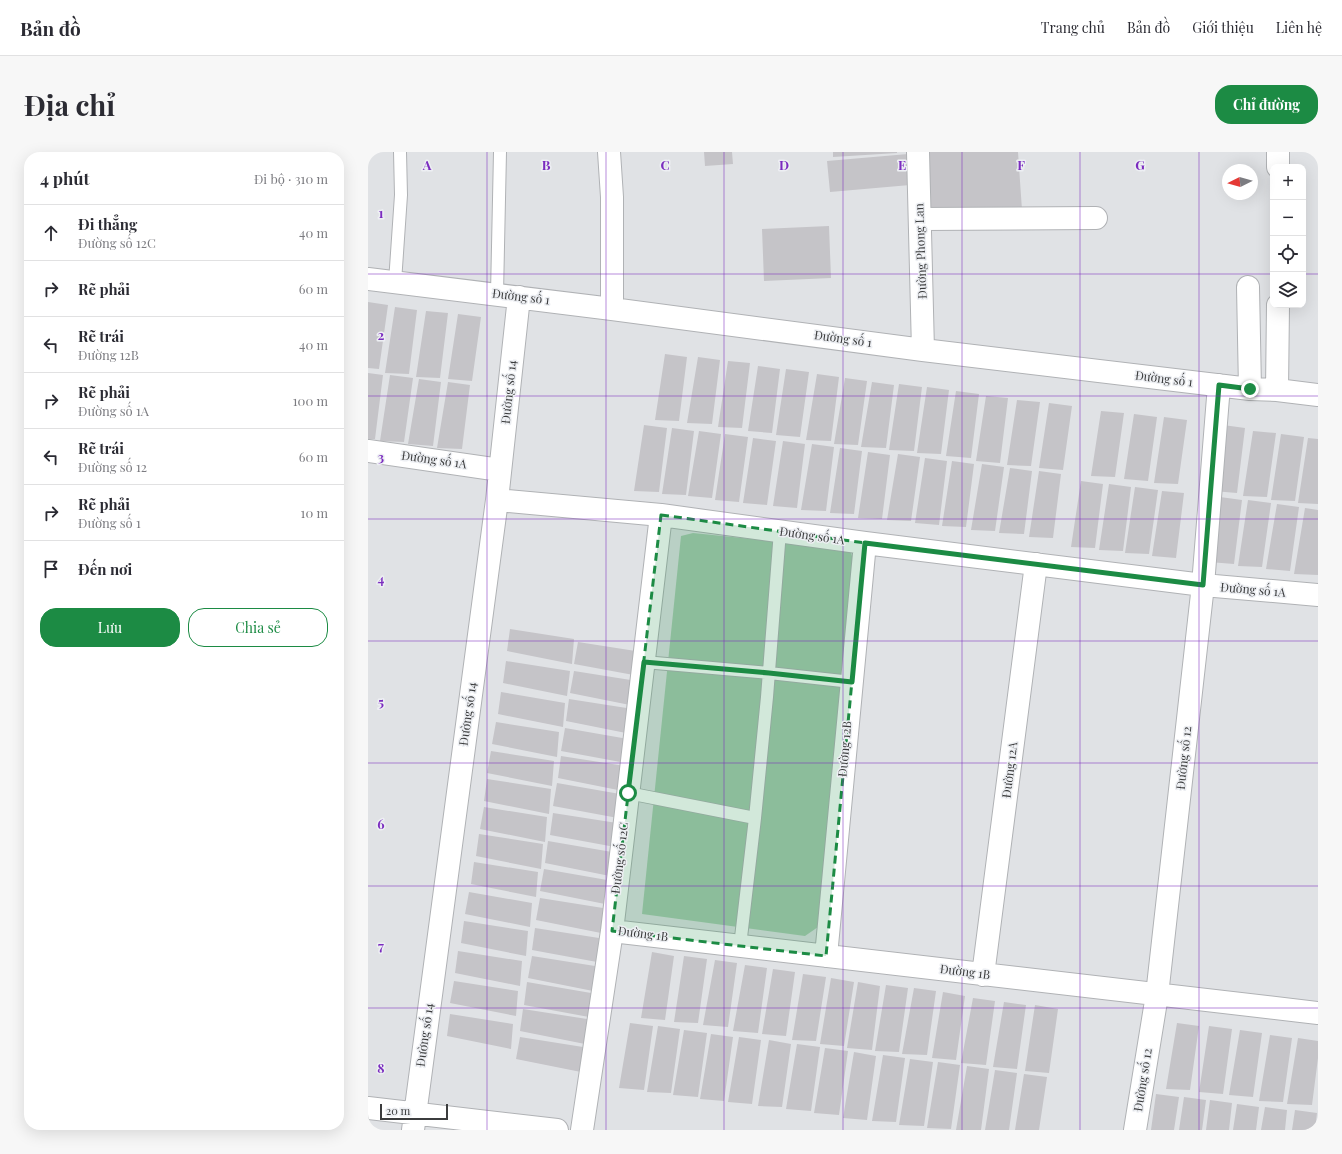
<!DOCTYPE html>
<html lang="vi">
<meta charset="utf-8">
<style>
body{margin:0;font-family:"Playfair Display",serif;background:#f7f7f7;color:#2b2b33}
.controls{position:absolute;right:12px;top:12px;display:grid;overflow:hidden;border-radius:8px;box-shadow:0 4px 16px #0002}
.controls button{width:36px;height:36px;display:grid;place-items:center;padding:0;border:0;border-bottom:1px solid #e1e1e2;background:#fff;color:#2b2b33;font:20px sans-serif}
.compass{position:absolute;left:854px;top:12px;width:36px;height:36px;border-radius:50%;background:#fff;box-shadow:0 4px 16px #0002;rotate:265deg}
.scale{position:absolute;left:12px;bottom:10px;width:68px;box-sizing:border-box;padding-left:4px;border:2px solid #3b3c3d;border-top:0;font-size:11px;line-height:14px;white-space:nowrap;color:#3b3c3d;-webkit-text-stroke:3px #edeff3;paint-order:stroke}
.stop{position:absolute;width:12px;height:12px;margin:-9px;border:3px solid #1c8b44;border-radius:50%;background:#fff}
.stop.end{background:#1c8b44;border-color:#fff;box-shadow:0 1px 4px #0008}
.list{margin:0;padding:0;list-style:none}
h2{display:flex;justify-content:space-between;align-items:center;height:52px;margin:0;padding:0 16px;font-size:17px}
h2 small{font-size:13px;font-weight:400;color:#7c7c81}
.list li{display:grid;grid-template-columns:26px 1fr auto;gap:12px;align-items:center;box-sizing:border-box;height:56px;padding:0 16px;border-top:1px solid #e1e1e2}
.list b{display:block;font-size:15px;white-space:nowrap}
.list p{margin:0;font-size:13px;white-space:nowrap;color:#7c7c81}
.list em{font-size:13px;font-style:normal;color:#7c7c81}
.actions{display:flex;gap:8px;padding:12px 16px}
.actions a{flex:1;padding:9px 0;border:1px solid #1c8b44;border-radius:16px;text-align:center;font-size:14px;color:#1c8b44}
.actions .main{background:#1c8b44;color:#fff}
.icon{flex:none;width:22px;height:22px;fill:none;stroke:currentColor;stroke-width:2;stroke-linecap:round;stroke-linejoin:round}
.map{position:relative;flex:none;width:950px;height:978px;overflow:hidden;border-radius:16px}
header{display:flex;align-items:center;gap:24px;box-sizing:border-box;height:56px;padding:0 20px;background:#fff;border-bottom:1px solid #e1e1e2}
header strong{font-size:19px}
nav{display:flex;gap:22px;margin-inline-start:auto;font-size:14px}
.intro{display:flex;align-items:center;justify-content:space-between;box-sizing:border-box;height:96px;padding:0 24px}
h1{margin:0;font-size:28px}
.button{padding:10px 18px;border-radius:16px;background:#1c8b44;color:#fff;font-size:14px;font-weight:700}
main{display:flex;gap:24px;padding:0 24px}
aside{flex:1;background:#fff;border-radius:16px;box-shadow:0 4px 16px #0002}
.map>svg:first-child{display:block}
.green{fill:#a8cab1}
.building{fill:#c5c4c8}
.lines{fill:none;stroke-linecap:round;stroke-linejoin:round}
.lane-casing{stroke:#b0b2b5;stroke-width:14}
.street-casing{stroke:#b0b2b5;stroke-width:24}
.lane{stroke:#fff;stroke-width:12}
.street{stroke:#fff;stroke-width:22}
.route{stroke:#1c8b44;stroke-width:5}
.marked{fill:#1c8b44;fill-opacity:0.2;stroke:#1c8b44;stroke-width:3;stroke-dasharray:8 5;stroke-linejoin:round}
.grid{fill:none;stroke:#7b2cbf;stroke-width:1;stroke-opacity:0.55}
.labels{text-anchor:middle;stroke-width:3;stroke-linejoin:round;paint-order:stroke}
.street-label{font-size:12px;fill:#3b3c3d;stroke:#edeff3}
.grid-label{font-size:13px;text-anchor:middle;font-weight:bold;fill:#7b2cbf;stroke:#edeff3;stroke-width:3;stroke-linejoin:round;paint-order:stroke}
</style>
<header>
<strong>Bản đồ</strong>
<nav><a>Trang chủ</a><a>Bản đồ</a><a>Giới thiệu</a><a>Liên hệ</a></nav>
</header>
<div class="intro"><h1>Địa chỉ</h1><a class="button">Chỉ đường</a></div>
<main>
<aside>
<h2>4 phút<small>Đi bộ · 310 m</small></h2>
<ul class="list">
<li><svg class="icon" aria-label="ahead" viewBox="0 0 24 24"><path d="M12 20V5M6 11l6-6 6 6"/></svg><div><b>Đi thẳng</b><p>Đường số 12C</p></div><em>40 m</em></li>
<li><svg class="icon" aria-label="right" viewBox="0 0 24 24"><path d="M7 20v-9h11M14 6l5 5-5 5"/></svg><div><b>Rẽ phải</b></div><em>60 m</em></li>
<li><svg class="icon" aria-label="left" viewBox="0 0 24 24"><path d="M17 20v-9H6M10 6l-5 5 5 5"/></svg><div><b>Rẽ trái</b><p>Đường 12B</p></div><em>40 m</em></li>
<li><svg class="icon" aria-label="right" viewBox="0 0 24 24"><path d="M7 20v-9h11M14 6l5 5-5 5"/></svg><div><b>Rẽ phải</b><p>Đường số 1A</p></div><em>100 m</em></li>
<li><svg class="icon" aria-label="left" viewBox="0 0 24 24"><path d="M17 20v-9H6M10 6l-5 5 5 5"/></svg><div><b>Rẽ trái</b><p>Đường số 12</p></div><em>60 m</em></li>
<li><svg class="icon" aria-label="right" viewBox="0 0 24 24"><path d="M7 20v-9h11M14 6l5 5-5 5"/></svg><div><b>Rẽ phải</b><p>Đường số 1</p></div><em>10 m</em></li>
<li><svg class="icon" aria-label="arrive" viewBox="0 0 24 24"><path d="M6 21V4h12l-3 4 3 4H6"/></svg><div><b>Đến nơi</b></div></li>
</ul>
<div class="actions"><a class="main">Lưu</a><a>Chia sẻ</a></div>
</aside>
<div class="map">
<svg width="950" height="978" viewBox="0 0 950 978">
<rect width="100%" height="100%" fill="#e0e2e5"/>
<path class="green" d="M325 381 482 397 487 415 450 775 437 784 274 762 313 384Z"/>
<path class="building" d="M336 0H364L365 12 337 14Z
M465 0H529V1L465 5Z
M559 0H650L654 58 563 61Z
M540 2 542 33 462 40 459 9Z
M461 74 463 126 396 129 394 77Z
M0 150 20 153 11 217 0 216Z
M27 155 49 158 41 222 17 221Z
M58 159 80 161 72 226 48 225Z
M90 162 113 165 104 229 80 227Z
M297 202 319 205 311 269 287 268Z
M330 205 352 208 344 272 319 271Z
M360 209 382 211 374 276 350 275Z
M390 214 412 217 404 281 380 279Z
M418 217 441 220 432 285 408 283Z
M0 221 15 223 7 287H0Z
M449 222 471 225 463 289 438 288Z
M22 223 45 226 36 290 12 289Z
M477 226 499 229 490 293 466 292Z
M51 227 73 230 65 294 40 292Z
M80 230 102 233 94 297 69 296Z
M504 230 526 233 518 296 493 295Z
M531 232 554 235 546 299 521 298Z
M559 235 581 238 573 302 549 301Z
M588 239 611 242 603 306 578 304Z
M618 244 640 246 632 311 608 309Z
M649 248 672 250 663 314 639 313Z
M681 251 704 254 695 318 671 316Z
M733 259 756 261 747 325 723 324Z
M766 262 789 265 780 329 756 327Z
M796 265 819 268 810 332 786 331Z
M276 273 299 276 291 340 266 339Z
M855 273 877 276 869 341 845 339Z
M304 276 326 279 318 343 294 342Z
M331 279 353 282 344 346 320 344Z
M885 279 908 281 899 345 875 344Z
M357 282 380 285 371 350 347 348Z
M913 282 936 285 927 349 903 348Z
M385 286 408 289 399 353 375 351Z
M940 286 950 287V352L930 351Z
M415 289 437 292 429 356 405 354Z
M444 292 466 295 458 359 433 358Z
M472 296 494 299 486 362 462 361Z
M500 300 522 303 514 367 490 366Z
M530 302 552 305 543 369 519 368Z
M557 306 579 309 571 373 547 371Z
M584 309 606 312 598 375 574 374Z
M614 312 636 315 627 379 603 378Z
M642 316 664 319 656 382 631 381Z
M671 319 693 322 685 386 661 385Z
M713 329 735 332 727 396 703 395Z
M741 332 763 335 755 399 731 398Z
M767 335 790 338 781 402 757 401Z
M794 339 816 341 808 406 784 404Z
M852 345 874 348 866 412 841 410Z
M880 348 903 351 894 415 870 414Z
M909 352 931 355 922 419 898 417Z
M937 356 950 358V423L926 422Z
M142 477 206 487 204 512 139 499Z
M210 490 274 500 271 524 206 512Z
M138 509 202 519 199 544 135 531Z
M206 519 269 529 267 554 202 541Z
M133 540 197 551 195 575 130 562Z
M201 547 265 557 263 582 198 569Z
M128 570 191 580 189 605 124 592Z
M197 576 260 587 258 611 193 599Z
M123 599 186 609 184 634 119 621Z
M193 604 257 614 255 639 190 626Z
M119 627 183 637 181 662 116 649Z
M189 631 252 642 250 666 185 654Z
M116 655 179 665 177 690 112 677Z
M185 661 249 671 247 695 182 683Z
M111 682 175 692 173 717 108 704Z
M180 689 244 700 242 724 177 711Z
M106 710 170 720 168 745 103 732Z
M176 717 239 728 237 752 172 739Z
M101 740 164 751 162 775 97 762Z
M172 746 235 756 233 781 168 768Z
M96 769 160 779 158 804 93 791Z
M167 776 231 786 229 810 164 798Z
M90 799 154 809 152 834 87 821Z
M284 800 306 804 297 868 273 866Z
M164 804 227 814 225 839 160 826Z
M316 804 339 807 330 871 306 870Z
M347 808 369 811 360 875 335 873Z
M377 813 399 816 390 881 365 879Z
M405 817 427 820 418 884 394 882Z
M435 822 458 825 448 889 424 888Z
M463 826 486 830 476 894 452 892Z
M86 829 150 839 148 864 82 851Z
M159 830 223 841 221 865 156 853Z
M490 830 512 834 504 898 479 896Z
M518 833 540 836 531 900 507 899Z
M546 836 568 839 559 903 534 902Z
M575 840 597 844 588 908 564 906Z
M605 846 627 849 618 913 593 911Z
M636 850 658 853 649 917 625 915Z
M667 853 690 857 681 921 657 919Z
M155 857 219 867 217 892 152 879Z
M82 862 145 872 143 897 79 884Z
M262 871 285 874 276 938 251 936Z
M809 871 831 874 822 938 798 937Z
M290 874 312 877 303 941 279 940Z
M841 874 864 877 855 942 831 940Z
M316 878 339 881 330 945 305 943Z
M872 878 894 881 885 945 861 943Z
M343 882 365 885 356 949 332 947Z
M902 883 924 886 915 950 891 949Z
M152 885 215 895 213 920 148 907Z
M371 885 393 888 384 952 360 950Z
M930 886 950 889V906L944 953 919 952Z
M401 888 423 892 414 955 390 954Z
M429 892 452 895 443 959 418 957Z
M457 896 480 899 471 963 446 961Z
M486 900 508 904 499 968 475 966Z
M515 903 537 906 528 970 504 969Z
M542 907 565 910 556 974 531 973Z
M570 910 592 913 583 977 559 976Z
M599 914 621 917 613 978H588Z
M627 918 649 921 641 978H617Z
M656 922 679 925 671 978H647Z
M788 942 811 945 806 978H783Z
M816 945 838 948 834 978H811Z
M842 948 864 951 861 978H838Z
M869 952 891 955 888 978H865Z
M897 955 919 958 917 978H893Z
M927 958 949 961 947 978H924Z"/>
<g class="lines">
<g class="lane-casing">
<path id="lane" d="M27 130 33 43 32 0
M129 142 132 0
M276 510 401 521 484 530
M260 641 387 666
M372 794 387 666 399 545 412 379"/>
</g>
<g class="street-casing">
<path id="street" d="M241 0 244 45V157
M550 0 555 198
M910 0V15
M552 67 728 66
M0 127 244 157 555 198 882 237 909 238 950 243
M880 135 882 237
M909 238 910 153
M0 299 132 318
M129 348 293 363 497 391 835 433 950 443
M244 779 950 861
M458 804 497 391
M615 823 668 412
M0 956 189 978
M45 978 129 348 151 145
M214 978 244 779 293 363
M767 978 789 843 835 433 851 233"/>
</g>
<use href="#lane" class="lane"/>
<use href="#street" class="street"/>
</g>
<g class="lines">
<path class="route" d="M260 641 276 510 401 521 484 530 497 391 835 433 851 233 882 237"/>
</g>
<path class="marked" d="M293 363 497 391 458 804 244 779Z"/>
<path class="grid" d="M119 0V978M238 0V978M356 0V978M475 0V978M594 0V978M712 0V978M831 0V978M0 122H905M935 122H950M0 244H950M0 367H950M0 489H950M0 611H950M0 734H950M0 856H950"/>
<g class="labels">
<g class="street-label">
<text transform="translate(553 99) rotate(-92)" y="4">Đường Phong Lan</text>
<text transform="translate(153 145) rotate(7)" y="4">Đường số 1</text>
<text transform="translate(475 187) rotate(8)" y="4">Đường số 1</text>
<text transform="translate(796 227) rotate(7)" y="4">Đường số 1</text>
<text transform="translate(141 240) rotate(-84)" y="4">Đường số 14</text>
<text transform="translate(66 308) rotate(8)" y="4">Đường số 1A</text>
<text transform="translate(444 384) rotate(8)" y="4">Đường số 1A</text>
<text transform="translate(885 438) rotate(5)" y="4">Đường số 1A</text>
<text transform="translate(100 562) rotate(-82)" y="4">Đường số 14</text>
<text transform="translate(477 597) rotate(-85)" y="4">Đường 12B</text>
<text transform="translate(816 606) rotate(-84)" y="4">Đường số 12</text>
<text transform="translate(642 618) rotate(-83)" y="4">Đường 12A</text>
<text transform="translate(252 706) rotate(-83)" y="4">Đường số 12C</text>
<text transform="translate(275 782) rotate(7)" y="4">Đường 1B</text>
<text transform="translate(597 820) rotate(7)" y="4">Đường 1B</text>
<text transform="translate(57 883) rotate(-82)" y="4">Đường số 14</text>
<text transform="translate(775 928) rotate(-81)" y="4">Đường số 12</text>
</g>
</g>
<g class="grid-label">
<text x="59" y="18">A</text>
<text x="178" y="18">B</text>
<text x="297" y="18">C</text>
<text x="416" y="18">D</text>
<text x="534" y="18">E</text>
<text x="653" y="18">F</text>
<text x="772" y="18">G</text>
<text x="13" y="66">1</text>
<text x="13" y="188">2</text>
<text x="13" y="310">3</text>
<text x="13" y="432">4</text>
<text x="13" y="555">5</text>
<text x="13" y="677">6</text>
<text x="13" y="799">7</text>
<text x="13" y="921">8</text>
</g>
</svg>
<div class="controls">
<button>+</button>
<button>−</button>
<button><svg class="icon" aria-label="locate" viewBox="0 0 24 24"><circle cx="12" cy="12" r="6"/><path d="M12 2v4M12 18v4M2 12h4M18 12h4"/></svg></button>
<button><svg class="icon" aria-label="layers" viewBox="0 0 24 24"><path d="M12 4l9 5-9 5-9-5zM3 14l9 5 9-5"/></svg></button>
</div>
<svg class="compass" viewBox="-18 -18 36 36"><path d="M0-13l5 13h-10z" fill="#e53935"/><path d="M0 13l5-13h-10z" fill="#7c7c81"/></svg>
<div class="scale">20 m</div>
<div class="stop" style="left:260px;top:641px"></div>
<div class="stop end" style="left:882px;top:237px"></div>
</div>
</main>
